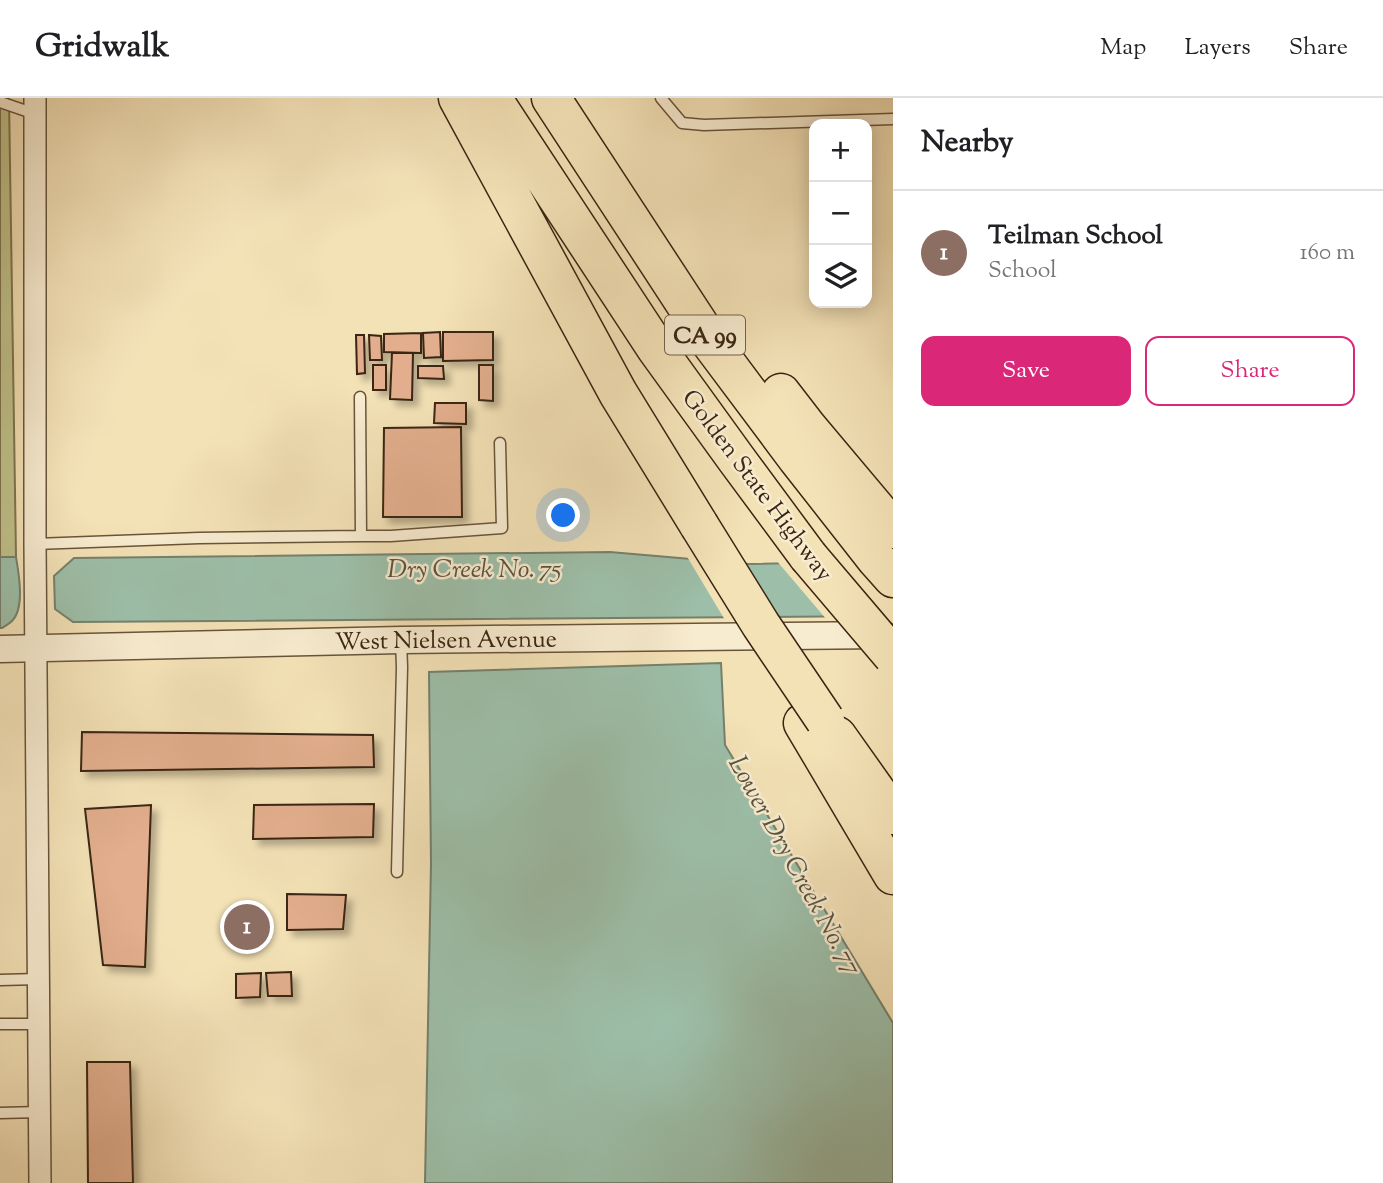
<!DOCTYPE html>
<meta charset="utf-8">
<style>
body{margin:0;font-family:"Sorts Mill Goudy",serif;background:#f6f6f6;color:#202124}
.controls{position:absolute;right:21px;top:21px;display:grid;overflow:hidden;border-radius:14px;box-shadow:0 4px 18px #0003}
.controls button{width:63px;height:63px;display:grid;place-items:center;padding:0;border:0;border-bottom:2px solid #e0e0e0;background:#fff;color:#202124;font:35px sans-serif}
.you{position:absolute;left:564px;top:418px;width:24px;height:24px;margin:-18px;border:5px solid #fff;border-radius:50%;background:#1a73e8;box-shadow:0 0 0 10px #1a73e833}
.badge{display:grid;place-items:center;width:46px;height:46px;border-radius:50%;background:#db2777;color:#fff;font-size:23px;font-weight:700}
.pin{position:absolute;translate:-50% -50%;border:4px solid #fff;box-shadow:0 2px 7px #0006}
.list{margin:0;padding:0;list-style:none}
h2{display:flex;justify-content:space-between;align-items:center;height:91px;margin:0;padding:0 28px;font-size:30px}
h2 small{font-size:23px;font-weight:400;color:#757577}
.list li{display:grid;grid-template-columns:46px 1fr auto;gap:21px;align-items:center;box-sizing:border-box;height:126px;padding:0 28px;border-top:2px solid #e0e0e0}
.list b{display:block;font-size:26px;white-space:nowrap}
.list p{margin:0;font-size:23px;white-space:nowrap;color:#757577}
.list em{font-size:23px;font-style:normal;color:#757577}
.actions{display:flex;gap:14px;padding:21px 28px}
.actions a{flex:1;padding:16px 0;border:2px solid #db2777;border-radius:14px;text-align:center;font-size:24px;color:#db2777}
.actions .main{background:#db2777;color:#fff}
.icon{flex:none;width:38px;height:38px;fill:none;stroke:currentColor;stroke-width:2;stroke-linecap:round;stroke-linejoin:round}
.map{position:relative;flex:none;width:893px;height:1085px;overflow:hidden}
header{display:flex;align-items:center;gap:42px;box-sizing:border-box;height:98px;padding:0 35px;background:#fff;border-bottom:2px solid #e0e0e0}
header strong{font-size:33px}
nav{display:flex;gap:38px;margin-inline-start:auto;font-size:24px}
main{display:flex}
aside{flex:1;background:#fff}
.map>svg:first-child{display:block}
.green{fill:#c0c28b;stroke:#7d744e;stroke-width:2}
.water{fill:#9dbfa9;stroke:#75816d;stroke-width:2}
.pier{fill:#f4e2b7}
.building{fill:#e2ae8d;stroke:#3a2512;stroke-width:2;filter:url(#shadow)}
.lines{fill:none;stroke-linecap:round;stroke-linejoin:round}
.service-casing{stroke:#68543b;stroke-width:13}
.minor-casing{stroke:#68543b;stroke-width:24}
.tertiary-casing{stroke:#68543b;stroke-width:29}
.motorway-casing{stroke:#3a2512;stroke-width:41}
.service{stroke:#f8ecd0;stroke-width:10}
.minor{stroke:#f8ecd0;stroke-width:21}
.tertiary{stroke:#f8ecd0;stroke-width:26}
.motorway{stroke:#f4e2b7;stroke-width:38}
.motorway-bridge-casing{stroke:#3a2512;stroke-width:41;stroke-linecap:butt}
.motorway-bridge{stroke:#f4e2b7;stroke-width:38}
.labels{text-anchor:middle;stroke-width:5;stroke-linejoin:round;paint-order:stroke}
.shield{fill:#f8ecd0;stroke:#73614b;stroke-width:2}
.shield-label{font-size:23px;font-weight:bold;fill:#3a2512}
.street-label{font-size:24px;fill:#3a2512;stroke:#f8ecd0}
.water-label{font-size:26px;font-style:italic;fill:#58533f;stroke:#f8ecd0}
</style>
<header>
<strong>Gridwalk</strong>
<nav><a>Map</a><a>Layers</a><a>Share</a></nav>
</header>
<main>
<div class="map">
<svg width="893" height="1085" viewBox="0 0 893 1085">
<defs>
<filter id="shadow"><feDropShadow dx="6" dy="6" stdDeviation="3.5" flood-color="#0004"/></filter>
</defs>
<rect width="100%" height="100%" fill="#f4e2b7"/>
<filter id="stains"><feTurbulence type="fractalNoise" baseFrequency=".00286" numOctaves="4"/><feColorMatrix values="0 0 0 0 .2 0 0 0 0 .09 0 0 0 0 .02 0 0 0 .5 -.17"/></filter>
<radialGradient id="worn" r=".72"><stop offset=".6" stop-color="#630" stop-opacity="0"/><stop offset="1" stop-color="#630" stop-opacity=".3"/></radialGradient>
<path class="green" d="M0 0H9L16 459H0Z"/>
<path class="water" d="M610 454 749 466 893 463V518L73 524 55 511 54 478 74 460Z
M0 459H16C19 477 25 510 12 523 9 526 5 528 2 530H0Z
M721 565 725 647 893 925V1085H425L431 765 429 574Z"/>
<path class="pier" d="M686 457 738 461 780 522H725Z
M893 459V521L827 522 776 462Z"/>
<path class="building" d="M440 234 441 259 424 260 423 235Z
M443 234H493V262L443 263Z
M421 235V255L384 254V236Z
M356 237H364L365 275 357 276Z
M369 237 381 238 382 262H370Z
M392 255H413L412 302 390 301Z
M373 267H386V292H373Z
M479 267H493V303L479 302Z
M418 268H443L444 281 418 280Z
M435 305H466V326L434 325Z
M461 329 462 419H383L384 330Z
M82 634 373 637 374 669 81 673Z
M374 706 373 739 253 741 254 707Z
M151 707 145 869 103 867 85 711Z
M287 796 346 797 343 831 287 832Z
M291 874 292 898H268L266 875Z
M261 875 260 899 236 900V876Z
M87 964H130L133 1085H88Z"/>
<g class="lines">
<g class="service-casing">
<path id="service" d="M661 0 682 25 704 27 893 21
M0 4 35 16
M361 438H391L502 430 500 345
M35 446 199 440 361 438 360 299
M397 774 402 569 401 542
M0 882 39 881
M0 926H39
M0 1015 40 1014"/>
</g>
<g class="minor-casing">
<path id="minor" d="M35 0V446L40 1085"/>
</g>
<g class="tertiary-casing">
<g id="tertiary">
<path id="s1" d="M0 551 401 542 884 537"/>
</g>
</g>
<g class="motorway-casing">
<path id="motorway" d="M458 0 618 295 699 427
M492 0 656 250 737 362 808 458
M551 0 711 245 797 360 877 462 893 480
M781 295 808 330 893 431
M803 625 893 777
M837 638 893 717"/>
</g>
<use href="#service" class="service"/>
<use href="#minor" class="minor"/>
<use href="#tertiary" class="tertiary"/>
<use href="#motorway" class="motorway"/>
<g class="motorway-bridge-casing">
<path id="motorway-bridge" d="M699 427 761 527 825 622
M808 458 893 558"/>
</g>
<use href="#motorway-bridge" class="motorway-bridge"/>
</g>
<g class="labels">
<rect class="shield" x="665" y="217.5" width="80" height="39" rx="5"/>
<g class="shield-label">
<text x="705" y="245">CA 99</text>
</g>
<g class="street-label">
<text transform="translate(758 387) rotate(53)" y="8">Golden State Highway</text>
<text dy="8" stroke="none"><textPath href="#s1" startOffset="446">West Nielsen Avenue</textPath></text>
</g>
<g class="water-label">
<text x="474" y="479">Dry Creek No. 75</text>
<text transform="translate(796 767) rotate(61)" y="9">Lower Dry Creek No. 77</text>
</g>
</g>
<rect width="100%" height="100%" filter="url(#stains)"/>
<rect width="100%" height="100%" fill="url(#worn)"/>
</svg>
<div class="controls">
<button>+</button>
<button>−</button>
<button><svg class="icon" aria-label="layers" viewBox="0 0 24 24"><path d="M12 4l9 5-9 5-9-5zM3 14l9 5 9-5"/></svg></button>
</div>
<div class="you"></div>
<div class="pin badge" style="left:247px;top:829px;background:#8d6e63">1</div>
</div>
<aside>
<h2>Nearby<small></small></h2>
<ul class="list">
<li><span class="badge" style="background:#8d6e63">1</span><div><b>Teilman School</b><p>School</p></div><em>160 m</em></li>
</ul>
<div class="actions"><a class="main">Save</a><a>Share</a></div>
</aside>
</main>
